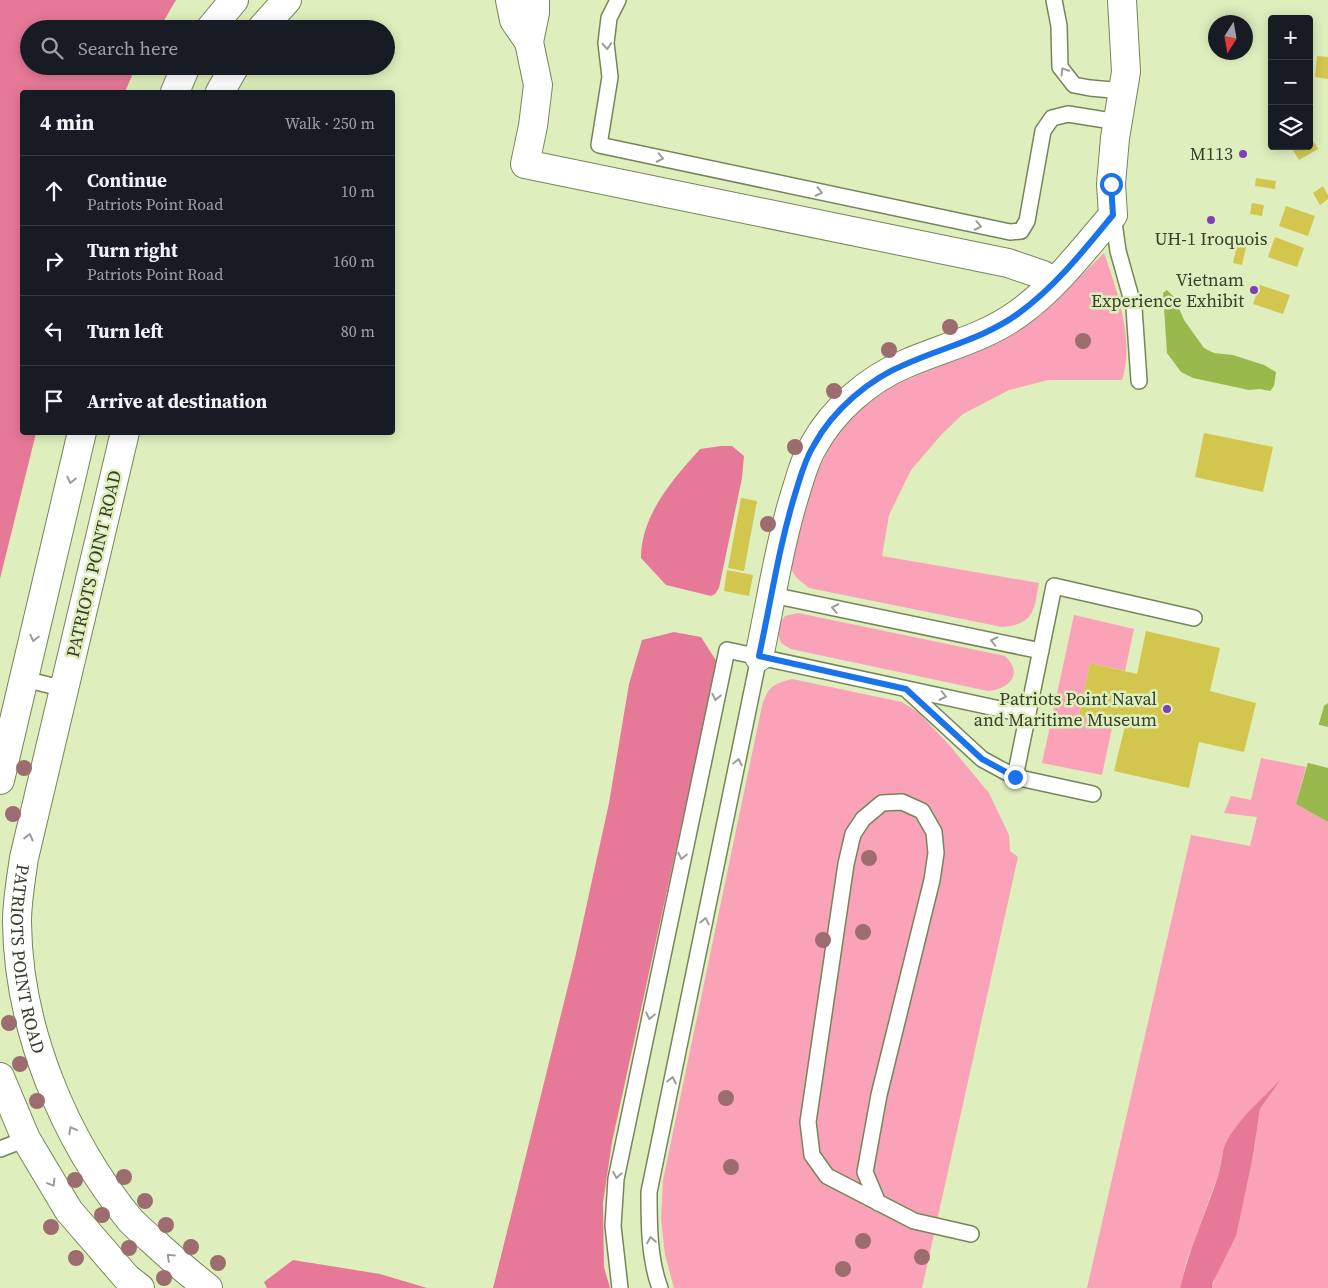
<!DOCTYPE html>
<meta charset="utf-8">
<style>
body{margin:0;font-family:"Source Serif 4",serif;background:#242831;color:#f1f3f6}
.controls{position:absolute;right:15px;top:15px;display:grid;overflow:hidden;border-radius:5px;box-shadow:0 2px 12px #0003}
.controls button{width:45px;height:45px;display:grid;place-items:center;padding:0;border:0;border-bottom:1px solid #363941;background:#171b24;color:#f1f3f6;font:25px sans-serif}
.compass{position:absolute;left:1208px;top:15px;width:45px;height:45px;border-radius:50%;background:#171b24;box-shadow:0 2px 12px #0003;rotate:191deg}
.stop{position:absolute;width:15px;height:15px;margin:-11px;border:4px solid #1a73e8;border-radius:50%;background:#fff}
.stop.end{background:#1a73e8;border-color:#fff;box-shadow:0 1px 5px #0008}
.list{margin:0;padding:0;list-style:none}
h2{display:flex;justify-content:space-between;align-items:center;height:65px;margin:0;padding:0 20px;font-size:21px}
h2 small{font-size:16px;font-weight:400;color:#9ea1a6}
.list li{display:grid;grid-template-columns:32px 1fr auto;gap:15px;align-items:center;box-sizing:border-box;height:70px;padding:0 20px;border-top:1px solid #363941}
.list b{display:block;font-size:19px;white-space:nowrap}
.list p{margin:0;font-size:16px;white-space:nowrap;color:#9ea1a6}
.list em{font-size:16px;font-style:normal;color:#9ea1a6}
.icon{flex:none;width:28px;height:28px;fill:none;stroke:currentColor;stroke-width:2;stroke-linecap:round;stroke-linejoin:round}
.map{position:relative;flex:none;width:1328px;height:1288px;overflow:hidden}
.search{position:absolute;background:#171b24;box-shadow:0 2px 12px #0003;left:20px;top:20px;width:375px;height:55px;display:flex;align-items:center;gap:12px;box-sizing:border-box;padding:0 18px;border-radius:28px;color:#9ea1a6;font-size:19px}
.panel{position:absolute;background:#171b24;box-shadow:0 2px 12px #0003;left:20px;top:90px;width:375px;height:345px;border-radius:5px}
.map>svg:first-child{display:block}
.green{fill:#f9a2b8}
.forest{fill:#e77998}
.water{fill:#99b94d}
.pier{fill:#deefbd}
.building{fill:#d2c64e}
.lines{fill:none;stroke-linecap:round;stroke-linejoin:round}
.lane-casing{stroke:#768558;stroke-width:18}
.street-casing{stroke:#768558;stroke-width:30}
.secondary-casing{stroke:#768558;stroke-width:30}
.lane{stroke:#fff;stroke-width:15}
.street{stroke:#fff;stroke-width:28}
.secondary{stroke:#fff;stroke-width:28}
.tree{fill:#9d6c6f}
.oneway{stroke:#9b9e94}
.route{stroke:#1a73e8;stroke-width:6}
.poi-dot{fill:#7c41b7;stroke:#deefbd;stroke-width:2}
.labels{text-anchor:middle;stroke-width:5;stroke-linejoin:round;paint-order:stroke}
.poi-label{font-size:18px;fill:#373e2a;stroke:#deefbd;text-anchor:end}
.street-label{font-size:18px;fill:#373e2a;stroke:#deefbd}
</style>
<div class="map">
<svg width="1328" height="1288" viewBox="0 0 1328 1288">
<rect width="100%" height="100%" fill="#deefbd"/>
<path class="green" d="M1104 253C1117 290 1135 341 1122 380H1048L1009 390 963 414 942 434 911 470 889 515 882 556 1039 583C1034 610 1035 624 1002 627L809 588C798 579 792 576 790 562L807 491 832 443 859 408 894 385 992 345 1040 316Z
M798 613 1005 656C1024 674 1009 689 988 691L791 649 781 643 778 633 779 624 785 616Z
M1074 615 1134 629 1125 671 1090 663 1079 714 1113 723 1102 775 1042 763Z
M792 679 902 702 919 713 950 746 989 793 1009 835 1010 851 1018 857 922 1288H674L665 1255 661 1219 663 1180 762 706C768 687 772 684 792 679Z
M1261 758 1306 767 1296 804 1328 822V1288H1212L1253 1157 1260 1109 1278 1083 1222 1154 1219 1173 1186 1263 1180 1288H1087L1191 835 1250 846 1257 817 1224 813 1231 796 1251 800Z"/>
<path class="forest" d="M0 0H176L159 29H29V66H136L125 92H22V432L36 433 0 579Z
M721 446H732L744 456 742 478 719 588 715 594 711 596 666 585 641 558C641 515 673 479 700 449Z
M674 632 701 637 717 662 612 1142 603 1203 604 1267 610 1288H493L575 958 609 803 629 684 642 640Z
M1281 1079 1260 1109 1253 1156 1236 1236 1213 1282 1212 1288H1180C1189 1249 1206 1213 1218 1176 1222 1164 1221 1150 1228 1139 1241 1116 1263 1098 1281 1079Z
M293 1260 380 1274 427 1288H267L264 1282Z"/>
<path class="water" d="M1167 290 1174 297 1184 320 1204 348 1214 353 1233 355 1264 365 1276 372 1274 386 1270 391 1260 389 1249 390 1193 378 1181 372 1167 353 1163 293Z
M1328 703V822L1296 804 1324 706Z"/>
<path class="pier" d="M1316 724 1328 727V768L1305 762Z"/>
<path class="building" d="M1317 56 1328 57V79L1315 77Z
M1312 139 1318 149 1299 160 1293 150 1300 146H1309V141Z
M1256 178 1276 181 1275 189 1255 186Z
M1323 186 1328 195V199L1320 205 1313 193Z
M1252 203 1264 205 1262 216 1250 214Z
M1286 206 1315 216 1308 236 1279 226Z
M1275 237 1304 248 1297 267 1268 257Z
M1238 240 1247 243 1242 265 1233 263Z
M1260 285 1290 295 1283 314 1253 304Z
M1204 433 1273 447 1263 492 1195 477Z
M741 498 757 501 744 571 728 568Z
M727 570 753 575 749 596 724 591Z
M1146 631 1220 648 1210 691 1256 703 1244 752 1199 742 1189 788 1114 771 1125 726 1079 715 1090 663 1137 674Z"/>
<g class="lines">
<g class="lane-casing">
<path id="lane" d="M618 0 609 18 606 43 610 77 599 145 1010 232 1021 231 1027 221 1043 131 1052 118 1068 114 1118 122
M1054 0 1059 26 1060 67 1074 85 1090 88 1123 91
M1113 215 1118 251 1134 308 1139 381
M772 595 1041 651
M24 679 65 689
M907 690 982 759 1015 777
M1093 794 1015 777 1054 586 1194 618
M0 1149 26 1139
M878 1203 865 1172 879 1095 932 880 936 853 934 832 922 811 902 802 882 803 863 819 853 834 846 864 808 1122 812 1155 827 1176 914 1221 971 1234
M620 1288 613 1226 616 1179 727 650 1028 715
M660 1288C649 1259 649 1223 649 1192L759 657"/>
</g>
<g class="street-casing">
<path id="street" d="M510 0 514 20 529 42 538 85 533 126 525 164 1008 263 1043 275 1050 286
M529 42 535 13V0
M759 657C771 601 779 545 796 491 801 475 805 459 814 445 833 410 869 379 905 364 944 347 985 338 1019 313 1055 287 1084 249 1113 215L1111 184 1115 138 1126 72 1122 0"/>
</g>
<g class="secondary-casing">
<g id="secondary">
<path d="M210 29 234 0"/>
<path d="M261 29 287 0"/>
<path d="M175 92 186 66"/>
<path d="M220 92 235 66"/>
<path id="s1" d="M125 432 24 858C21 879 17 901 17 922 18 1028 64 1140 131 1221 138 1228 146 1235 153 1241 171 1258 189 1273 208 1288"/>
<path d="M0 780 82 432"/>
<path d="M0 1077 26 1139 69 1211 127 1278 140 1288"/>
</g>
</g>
<use href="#lane" class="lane"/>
<use href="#street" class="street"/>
<use href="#secondary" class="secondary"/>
</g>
<g class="tree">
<circle cx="950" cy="327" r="8"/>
<circle cx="1083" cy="341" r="8"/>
<circle cx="889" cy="350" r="8"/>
<circle cx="834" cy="391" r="8"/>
<circle cx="795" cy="447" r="8"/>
<circle cx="768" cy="524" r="8"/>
<circle cx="24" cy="768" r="8"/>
<circle cx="13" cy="814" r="8"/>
<circle cx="869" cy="858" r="8"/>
<circle cx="863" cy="932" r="8"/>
<circle cx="823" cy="940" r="8"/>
<circle cx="9" cy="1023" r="8"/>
<circle cx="20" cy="1064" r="8"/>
<circle cx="726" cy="1098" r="8"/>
<circle cx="37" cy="1101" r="8"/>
<circle cx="731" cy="1167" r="8"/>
<circle cx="124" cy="1177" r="8"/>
<circle cx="75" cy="1180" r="8"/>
<circle cx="145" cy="1201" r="8"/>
<circle cx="102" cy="1215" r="8"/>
<circle cx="166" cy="1225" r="8"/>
<circle cx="51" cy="1227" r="8"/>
<circle cx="863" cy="1241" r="8"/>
<circle cx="191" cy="1247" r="8"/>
<circle cx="129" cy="1248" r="8"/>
<circle cx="922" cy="1257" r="8"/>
<circle cx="76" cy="1258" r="8"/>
<circle cx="218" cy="1263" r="8"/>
<circle cx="843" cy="1269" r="8"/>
<circle cx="164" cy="1278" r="8"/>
</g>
<defs><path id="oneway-chevron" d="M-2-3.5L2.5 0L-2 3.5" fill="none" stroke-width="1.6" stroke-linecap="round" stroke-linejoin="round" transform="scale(1.25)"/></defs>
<g class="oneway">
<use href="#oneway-chevron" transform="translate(607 46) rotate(87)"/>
<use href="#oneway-chevron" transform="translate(1064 71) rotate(-122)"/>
<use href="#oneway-chevron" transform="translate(660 158) rotate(12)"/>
<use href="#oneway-chevron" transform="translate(819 192) rotate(12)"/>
<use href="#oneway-chevron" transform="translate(978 226) rotate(12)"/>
<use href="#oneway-chevron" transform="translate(71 480) rotate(103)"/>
<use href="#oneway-chevron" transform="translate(835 608) rotate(-168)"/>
<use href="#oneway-chevron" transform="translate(34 638) rotate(103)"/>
<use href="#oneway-chevron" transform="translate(994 641) rotate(-168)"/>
<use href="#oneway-chevron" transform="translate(943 696) rotate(12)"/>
<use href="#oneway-chevron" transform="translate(716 697) rotate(102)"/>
<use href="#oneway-chevron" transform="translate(738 762) rotate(-78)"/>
<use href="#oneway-chevron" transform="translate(29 837) rotate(-76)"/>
<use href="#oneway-chevron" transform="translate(682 856) rotate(102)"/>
<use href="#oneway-chevron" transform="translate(705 921) rotate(-78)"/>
<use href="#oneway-chevron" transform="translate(650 1016) rotate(102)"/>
<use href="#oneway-chevron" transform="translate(672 1080) rotate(-78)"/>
<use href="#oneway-chevron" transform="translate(72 1130) rotate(-118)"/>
<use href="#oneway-chevron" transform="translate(617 1175) rotate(100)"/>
<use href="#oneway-chevron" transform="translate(52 1183) rotate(59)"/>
<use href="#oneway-chevron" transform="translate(651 1240) rotate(-99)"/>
<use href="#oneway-chevron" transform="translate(170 1257) rotate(-137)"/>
</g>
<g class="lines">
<path class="route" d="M1015 777 982 759 906 689 759 656C771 601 779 545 796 491 801 475 805 459 814 445 833 410 869 379 906 364 944 347 985 338 1019 313 1055 287 1085 249 1113 215L1111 184"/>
</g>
<g class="poi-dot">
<circle cx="1243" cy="154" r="5"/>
<circle cx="1211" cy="220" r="5"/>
<circle cx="1254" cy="290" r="5"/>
<circle cx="1167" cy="709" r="5"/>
</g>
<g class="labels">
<g class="poi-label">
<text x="1233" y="160">M113</text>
<text x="1211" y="245" text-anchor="middle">UH-1 Iroquois</text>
<text x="1244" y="286">Vietnam<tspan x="1244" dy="21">Experience Exhibit</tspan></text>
<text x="1157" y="705">Patriots Point Naval<tspan x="1157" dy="21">and Maritime Museum</tspan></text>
</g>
<g class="street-label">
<text transform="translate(94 564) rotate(-77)" y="6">PATRIOTS POINT ROAD</text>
<text dy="6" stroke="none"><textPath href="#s1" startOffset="540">PATRIOTS POINT ROAD</textPath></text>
</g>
</g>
</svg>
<div class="controls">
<button>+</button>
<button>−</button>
<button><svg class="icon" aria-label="layers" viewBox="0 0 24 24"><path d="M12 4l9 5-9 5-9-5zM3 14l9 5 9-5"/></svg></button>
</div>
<svg class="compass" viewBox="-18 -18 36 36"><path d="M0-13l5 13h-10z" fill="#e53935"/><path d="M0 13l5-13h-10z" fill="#9ea1a6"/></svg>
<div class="stop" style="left:1111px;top:184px"></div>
<div class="stop end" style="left:1015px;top:777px"></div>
<div class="search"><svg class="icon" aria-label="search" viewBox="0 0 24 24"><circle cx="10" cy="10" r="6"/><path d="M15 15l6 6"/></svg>Search here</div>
<section class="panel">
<h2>4 min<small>Walk · 250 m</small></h2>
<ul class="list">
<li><svg class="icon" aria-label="ahead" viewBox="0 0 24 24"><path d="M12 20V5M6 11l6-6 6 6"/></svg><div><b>Continue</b><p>Patriots Point Road</p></div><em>10 m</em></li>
<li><svg class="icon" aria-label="right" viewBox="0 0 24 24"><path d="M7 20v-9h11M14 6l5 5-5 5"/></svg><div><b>Turn right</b><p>Patriots Point Road</p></div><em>160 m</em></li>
<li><svg class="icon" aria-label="left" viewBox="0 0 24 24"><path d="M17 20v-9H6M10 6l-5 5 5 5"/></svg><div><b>Turn left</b></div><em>80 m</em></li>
<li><svg class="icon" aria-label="arrive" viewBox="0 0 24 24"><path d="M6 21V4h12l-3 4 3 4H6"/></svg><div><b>Arrive at destination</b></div></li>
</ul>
</section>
</div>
